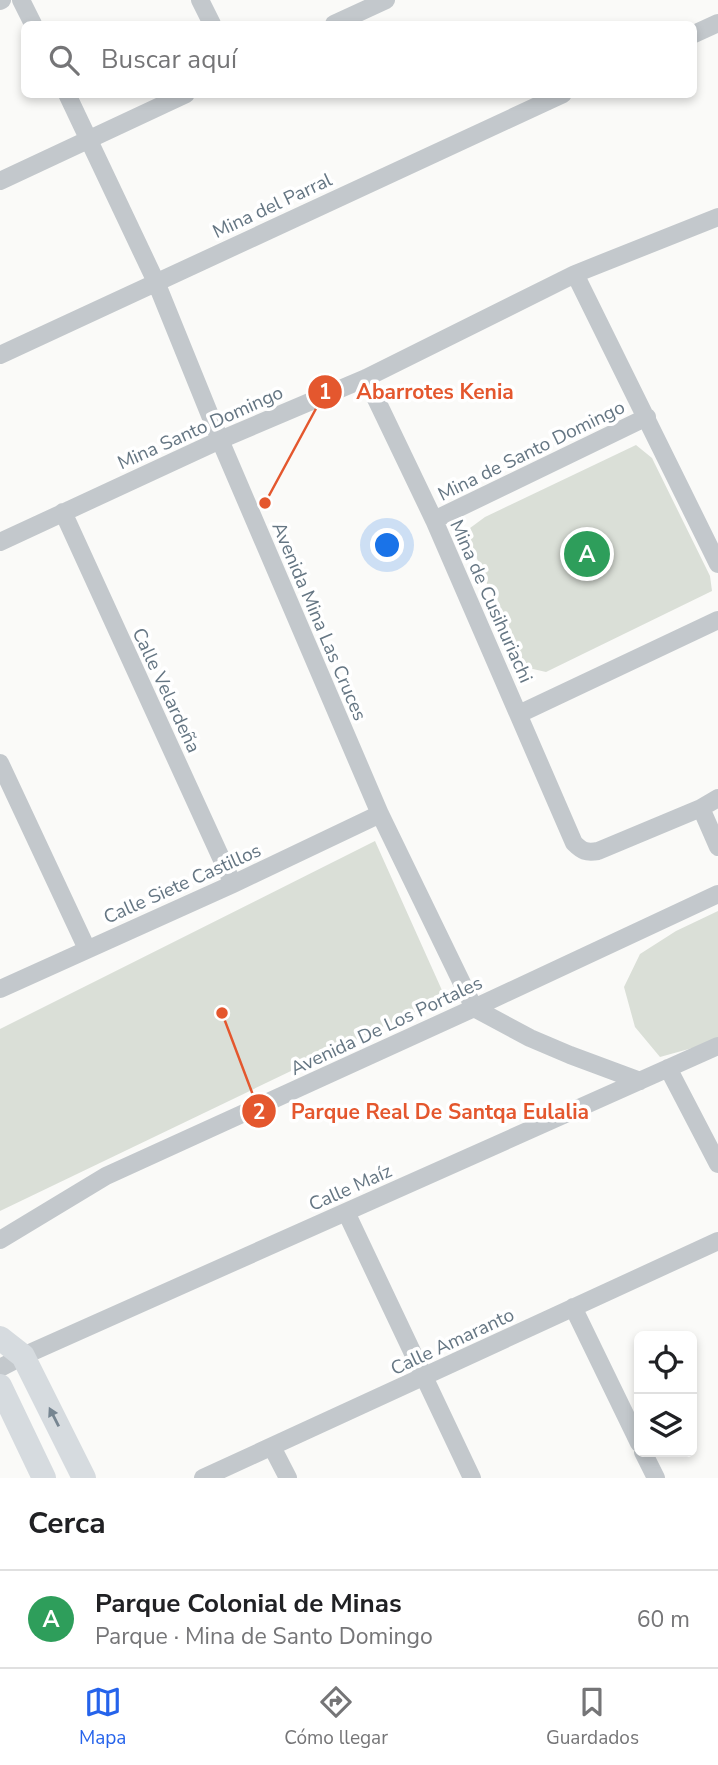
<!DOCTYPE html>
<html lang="es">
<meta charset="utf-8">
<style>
body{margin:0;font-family:"Nunito Sans",sans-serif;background:#f2f2f2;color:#202124}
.controls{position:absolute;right:21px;bottom:21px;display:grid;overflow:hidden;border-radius:10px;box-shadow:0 4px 10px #0003}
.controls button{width:63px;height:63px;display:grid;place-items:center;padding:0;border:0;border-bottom:2px solid #e0e0e0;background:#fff;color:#202124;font:35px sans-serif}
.you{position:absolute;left:388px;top:546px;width:24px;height:24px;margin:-18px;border:5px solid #fff;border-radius:50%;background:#1a73e8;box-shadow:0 0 0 10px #1a73e833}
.badge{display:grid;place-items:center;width:46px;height:46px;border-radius:50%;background:#2563eb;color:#fff;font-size:23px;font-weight:700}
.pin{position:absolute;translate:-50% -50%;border:4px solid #fff;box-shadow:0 2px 7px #0006}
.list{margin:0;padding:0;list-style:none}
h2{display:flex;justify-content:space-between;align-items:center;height:91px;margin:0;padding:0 28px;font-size:30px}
h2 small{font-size:23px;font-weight:400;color:#757577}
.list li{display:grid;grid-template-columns:46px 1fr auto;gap:21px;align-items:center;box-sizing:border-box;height:98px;padding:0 28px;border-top:2px solid #e0e0e0}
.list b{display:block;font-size:26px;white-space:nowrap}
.list p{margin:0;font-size:23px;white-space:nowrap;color:#757577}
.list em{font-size:23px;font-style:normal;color:#757577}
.icon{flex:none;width:38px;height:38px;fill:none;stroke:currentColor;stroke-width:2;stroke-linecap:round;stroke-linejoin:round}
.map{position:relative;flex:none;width:718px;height:1478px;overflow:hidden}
.search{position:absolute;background:#fff;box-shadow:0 4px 10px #0003;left:21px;right:21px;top:21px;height:77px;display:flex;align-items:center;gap:18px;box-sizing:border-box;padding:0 24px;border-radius:10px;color:#757577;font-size:26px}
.sheet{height:189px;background:#fff}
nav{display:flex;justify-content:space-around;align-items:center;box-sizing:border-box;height:98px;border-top:2px solid #e0e0e0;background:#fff;font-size:19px;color:#757577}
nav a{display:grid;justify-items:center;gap:4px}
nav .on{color:#2563eb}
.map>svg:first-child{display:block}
.green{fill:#dadfd7}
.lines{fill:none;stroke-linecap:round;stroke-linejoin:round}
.minor{stroke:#c3c8cc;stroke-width:18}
.secondary{stroke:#d6dbdf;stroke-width:24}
.oneway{fill:#768591}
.labels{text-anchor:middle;stroke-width:7;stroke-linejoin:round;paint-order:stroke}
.street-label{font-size:19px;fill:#657683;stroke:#fff}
.leader{fill:none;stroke:#e4572e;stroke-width:2.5}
.callout-dot{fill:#e4572e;stroke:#fff;stroke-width:2.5}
.mark-label{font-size:21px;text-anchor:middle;font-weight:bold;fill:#fff}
.callout-label{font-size:21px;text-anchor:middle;font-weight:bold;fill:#e4572e;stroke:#fff;stroke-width:7;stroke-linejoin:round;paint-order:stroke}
</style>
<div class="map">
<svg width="718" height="1478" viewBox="0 0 718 1478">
<rect width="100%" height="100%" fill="#fafaf8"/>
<path class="green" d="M636 445 652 458 710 576 712 591 546 672 520 666 466 531 485 517Z
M375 841 445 997 0 1211V1029Z
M718 911V1039L696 1047 660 1057 635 1027 624 987 640 954 676 931Z"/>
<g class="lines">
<path class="minor" d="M21 0 33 24
M200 0 212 24
M0 1 2 0
M334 24 386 0
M694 34 718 23
M67 94 156 282 220 440 380 814 474 1008 530 1038 570 1055 640 1081
M0 181 186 94
M575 274 718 564
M0 355 563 94
M366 378 434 520 574 843C582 851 586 853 598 851L701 808 718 798
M63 512 233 884
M434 520 647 417
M0 542 220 440 366 378 575 274 718 217
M519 714 718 620
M0 763 87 949
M701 808 718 847
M0 989 233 884 380 814
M668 1068 718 1164
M346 1212 472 1478
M0 1240 106 1176 474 1008 718 894
M573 1307 639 1443
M0 1368 23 1356 718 1046
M272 1447 288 1478
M643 1452 656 1478
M203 1478 718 1241"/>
<path class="secondary" d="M0 1338 23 1356 84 1478
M0 1386 44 1478"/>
</g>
<defs><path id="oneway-solid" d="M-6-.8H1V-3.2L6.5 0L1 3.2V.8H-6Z" transform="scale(1.75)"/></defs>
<use class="oneway" href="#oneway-solid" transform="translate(54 1417) rotate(-117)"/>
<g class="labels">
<g class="street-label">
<text transform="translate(272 205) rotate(-25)" y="7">Mina del Parral</text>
<text transform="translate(200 427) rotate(-24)" y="7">Mina Santo Domingo</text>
<text transform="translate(531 450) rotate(-26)" y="7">Mina de Santo Domingo</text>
<text transform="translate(492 601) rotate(66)" y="7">Mina de Cusihuriachi</text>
<text transform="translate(320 621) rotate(67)" y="7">Avenida Mina Las Cruces</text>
<text transform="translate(167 690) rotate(65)" y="7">Calle Velardeña</text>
<text transform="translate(182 883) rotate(-24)" y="7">Calle Siete Castillos</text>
<text transform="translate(386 1025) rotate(-25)" y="7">Avenida De Los Portales</text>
<text transform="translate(350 1187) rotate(-24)" y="7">Calle Maíz</text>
<text transform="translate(452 1341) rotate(-25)" y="7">Calle Amaranto</text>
</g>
</g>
<path class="leader" d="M265 503L325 392M222 1013L259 1111"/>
<g class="callout-dot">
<circle cx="265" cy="503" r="7"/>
<circle cx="222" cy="1013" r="7"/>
<circle cx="325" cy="392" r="18"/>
<circle cx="259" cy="1111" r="18"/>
</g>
<g class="mark-label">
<text x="325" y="399">1</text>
<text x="259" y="1119">2</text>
</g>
<g class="callout-label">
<text x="435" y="399">Abarrotes Kenia</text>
<text x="440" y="1119">Parque Real De Santqa Eulalia</text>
</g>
</svg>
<div class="controls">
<button><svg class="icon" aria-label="locate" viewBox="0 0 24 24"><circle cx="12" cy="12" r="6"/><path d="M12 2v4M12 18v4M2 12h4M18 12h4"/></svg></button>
<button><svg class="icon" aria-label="layers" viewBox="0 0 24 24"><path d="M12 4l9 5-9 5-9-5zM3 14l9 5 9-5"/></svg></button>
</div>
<div class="you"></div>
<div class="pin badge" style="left:587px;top:554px;background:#2e9e5b">A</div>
<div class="search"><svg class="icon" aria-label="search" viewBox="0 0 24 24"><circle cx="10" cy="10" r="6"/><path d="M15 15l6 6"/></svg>Buscar aquí</div>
</div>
<section class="sheet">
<h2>Cerca<small></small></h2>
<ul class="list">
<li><span class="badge" style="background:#2e9e5b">A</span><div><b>Parque Colonial de Minas</b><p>Parque · Mina de Santo Domingo</p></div><em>60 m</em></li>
</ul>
</section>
<nav>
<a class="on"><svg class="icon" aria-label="map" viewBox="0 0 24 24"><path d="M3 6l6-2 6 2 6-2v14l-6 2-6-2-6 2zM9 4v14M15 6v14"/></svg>Mapa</a>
<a><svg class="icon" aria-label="directions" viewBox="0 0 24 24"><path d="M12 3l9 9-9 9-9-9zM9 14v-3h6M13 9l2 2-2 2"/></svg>Cómo llegar</a>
<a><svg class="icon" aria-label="saved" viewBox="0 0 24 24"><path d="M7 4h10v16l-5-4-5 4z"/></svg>Guardados</a>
</nav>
